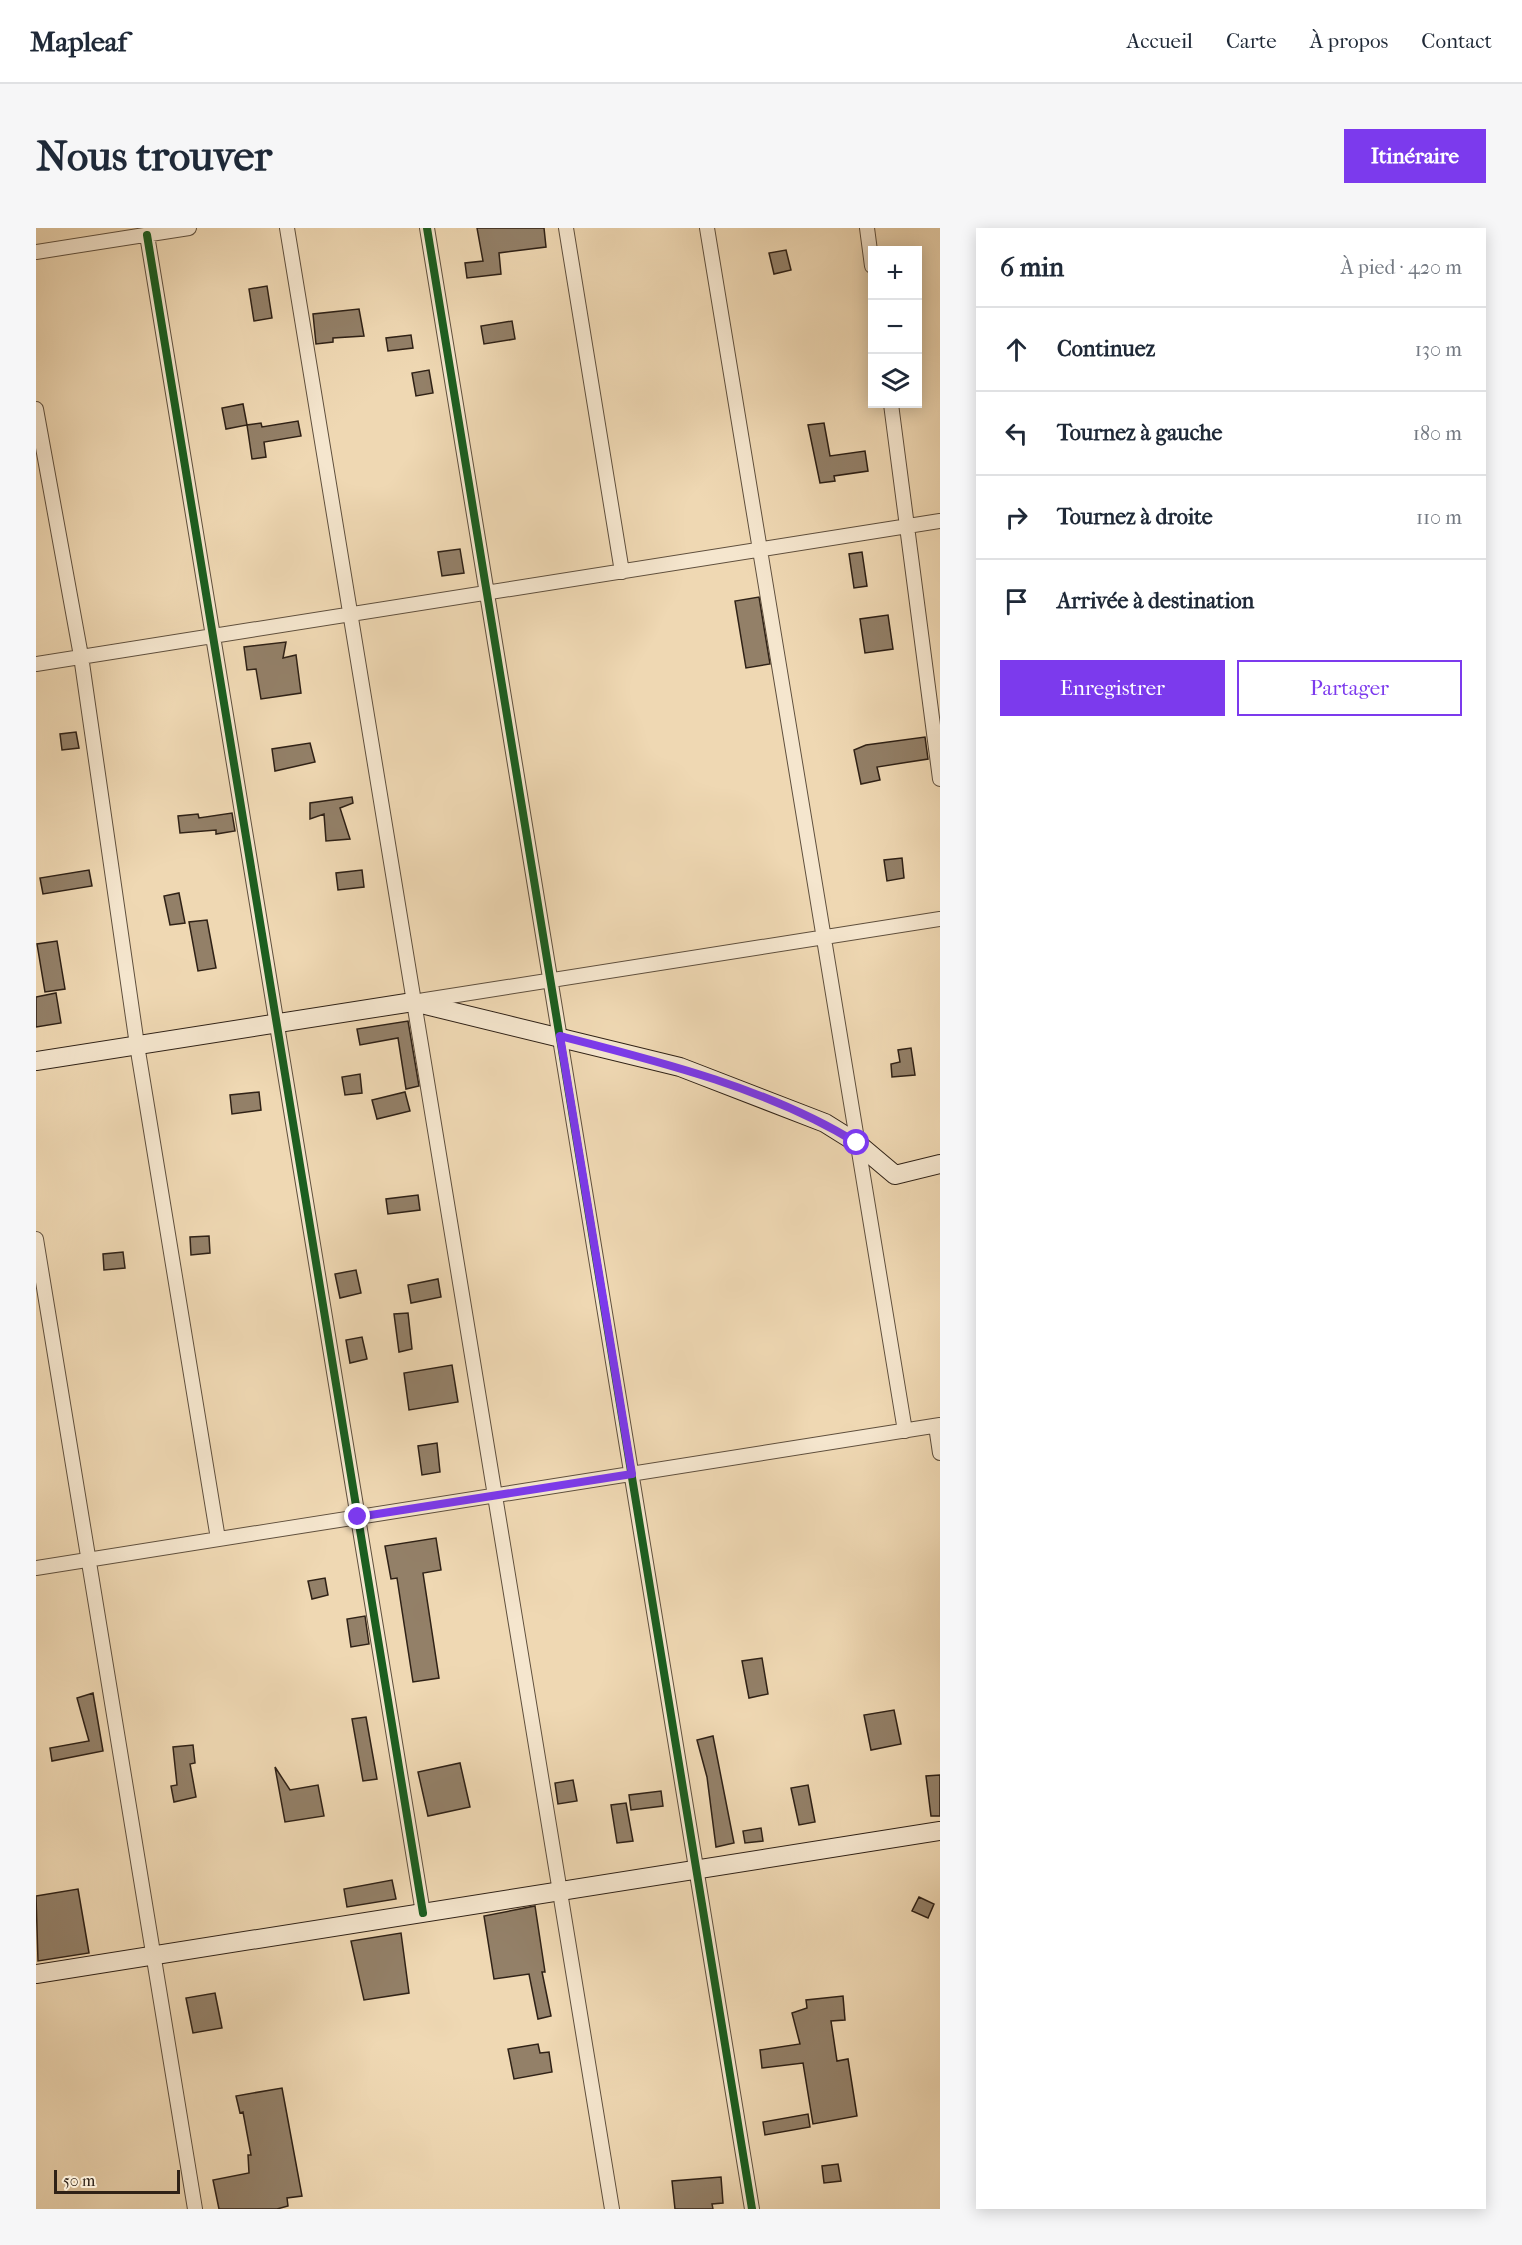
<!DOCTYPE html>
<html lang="fr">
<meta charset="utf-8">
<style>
body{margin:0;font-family:"IM FELL French Canon",serif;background:#f6f6f7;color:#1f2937}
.controls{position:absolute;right:18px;top:18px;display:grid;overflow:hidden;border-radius:0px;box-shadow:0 3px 15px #0003}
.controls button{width:54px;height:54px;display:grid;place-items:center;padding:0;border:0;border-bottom:2px solid #e0e1e3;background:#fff;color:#1f2937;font:30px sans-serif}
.scale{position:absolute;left:18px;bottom:15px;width:126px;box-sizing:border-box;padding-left:6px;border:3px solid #2f2116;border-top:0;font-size:16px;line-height:21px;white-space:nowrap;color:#2f2116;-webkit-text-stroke:4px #f5e6ce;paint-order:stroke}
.stop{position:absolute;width:18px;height:18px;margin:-14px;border:4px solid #7c3aed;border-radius:50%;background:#fff}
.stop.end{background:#7c3aed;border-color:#fff;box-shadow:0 2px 6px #0008}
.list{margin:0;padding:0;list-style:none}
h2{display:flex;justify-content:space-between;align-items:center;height:78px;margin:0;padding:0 24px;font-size:26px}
h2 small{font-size:20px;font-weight:400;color:#747a83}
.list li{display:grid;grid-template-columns:39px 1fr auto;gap:18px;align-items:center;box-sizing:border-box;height:84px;padding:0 24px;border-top:2px solid #e0e1e3}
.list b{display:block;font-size:22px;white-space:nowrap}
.list em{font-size:20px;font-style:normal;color:#747a83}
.actions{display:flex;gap:12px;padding:18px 24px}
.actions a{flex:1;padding:14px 0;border:2px solid #7c3aed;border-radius:0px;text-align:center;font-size:21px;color:#7c3aed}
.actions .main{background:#7c3aed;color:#fff}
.icon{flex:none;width:33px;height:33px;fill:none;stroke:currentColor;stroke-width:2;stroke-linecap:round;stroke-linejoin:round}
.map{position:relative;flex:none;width:904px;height:1981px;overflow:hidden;border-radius:0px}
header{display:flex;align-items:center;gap:36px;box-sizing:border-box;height:84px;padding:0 30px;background:#fff;border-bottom:2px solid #e0e1e3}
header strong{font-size:28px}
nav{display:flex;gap:33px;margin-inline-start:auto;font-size:21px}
.intro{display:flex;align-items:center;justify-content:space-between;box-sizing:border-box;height:144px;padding:0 36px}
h1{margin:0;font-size:42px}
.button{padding:15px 27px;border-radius:0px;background:#7c3aed;color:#fff;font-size:21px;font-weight:700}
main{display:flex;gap:36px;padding:0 36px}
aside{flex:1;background:#fff;border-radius:0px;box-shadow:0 3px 15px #0003}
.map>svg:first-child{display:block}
.building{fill:#938068;stroke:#2f2116;stroke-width:1.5}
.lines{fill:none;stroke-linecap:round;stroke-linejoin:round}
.street-casing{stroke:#5f4f3d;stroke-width:16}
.secondary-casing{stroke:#2f2116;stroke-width:20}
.street{stroke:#f5e6ce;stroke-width:14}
.secondary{stroke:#f5e6ce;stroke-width:18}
.cycleway-casing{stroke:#f5e6ce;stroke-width:11}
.cycleway{stroke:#1b5e20;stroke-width:8}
.route{stroke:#7c3aed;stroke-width:8}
</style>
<header>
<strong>Mapleaf</strong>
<nav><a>Accueil</a><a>Carte</a><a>À propos</a><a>Contact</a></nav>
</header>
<div class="intro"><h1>Nous trouver</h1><a class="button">Itinéraire</a></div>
<main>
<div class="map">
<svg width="904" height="1981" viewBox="0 0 904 1981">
<rect width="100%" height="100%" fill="#efd8b3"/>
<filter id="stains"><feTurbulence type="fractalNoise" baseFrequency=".00333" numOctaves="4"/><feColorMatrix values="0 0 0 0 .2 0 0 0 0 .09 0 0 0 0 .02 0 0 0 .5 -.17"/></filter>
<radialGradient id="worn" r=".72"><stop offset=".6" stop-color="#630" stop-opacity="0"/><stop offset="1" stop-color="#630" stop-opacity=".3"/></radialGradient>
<path class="building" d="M441 0H508L510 19 463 25 465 46 431 50 429 35 447 33Z
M750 22 755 42 738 46 733 25Z
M231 58 236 90 218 93 213 61Z
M323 81 328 108 297 110V114L280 116 277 86Z
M476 93 479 111 448 116 445 98Z
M375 107 377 120 352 123 350 110Z
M393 142 397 165 380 168 376 145Z
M207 176 211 197 190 201 186 180Z
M262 193 265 208 228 214 230 229 216 231 211 197 225 195 226 199Z
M788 195 794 228 829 223 832 243 798 248 799 253 784 255 772 197Z
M424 321 428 345 406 348 402 324Z
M826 324 831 358 818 360 813 326Z
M723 369 734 436 710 440 699 373Z
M852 387 857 421 829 425 824 391Z
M250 414 247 430 260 427 265 465 225 471 220 441 211 442 208 419Z
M40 504 43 520 26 522 24 506Z
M889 509 892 531 841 539 844 552 825 556 818 522 830 517Z
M274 515 279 534 239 543 236 521Z
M316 569 317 575 304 580 314 611 290 613 288 586 274 591V575Z
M196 585 199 603 180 606V602L144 605 142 588 162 586 163 590Z
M866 630 868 650 851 653 848 632Z
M53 642 56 658 7 666 4 650Z
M326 642 328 659 302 662 300 645Z
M143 665 149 695 134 697 128 668Z
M171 692 180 740 162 743 153 694Z
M21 713 29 761 9 764 1 716Z
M20 765 25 795 0 799V769Z
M372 793 383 858 370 861 362 810 324 817 321 801Z
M875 820 879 847 856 849 855 836 864 834 862 822Z
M324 846 326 865 309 867 306 849Z
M223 864 225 882 196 886 194 867Z
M369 864 374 883 341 891 336 872Z
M382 967 384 982 352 986 350 971Z
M173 1008 174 1025 155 1027 154 1009Z
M87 1024 89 1040 68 1042 67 1026Z
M320 1042 325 1065 304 1070 299 1046Z
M402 1051 405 1069 375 1075 372 1057Z
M372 1085 376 1121 363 1124 358 1086Z
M326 1109 331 1131 314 1135 310 1112Z
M416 1137 422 1174 373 1182 368 1145Z
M401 1215 404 1244 386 1247 382 1218Z
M400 1310 405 1342 387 1345 403 1450 377 1454 361 1350 355 1351 349 1318Z
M289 1350 292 1367 276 1371 272 1353Z
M329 1388 333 1416 315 1419 311 1391Z
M726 1430 732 1466 713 1470 706 1433Z
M57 1465 67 1523 16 1533 14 1520 53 1513 41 1470Z
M858 1482 865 1516 835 1522 828 1487Z
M330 1489 341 1551 327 1553 316 1491Z
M677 1508 698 1615 680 1619 671 1549 661 1512Z
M157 1517 159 1535 154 1536 160 1569 138 1574 135 1558 141 1557 137 1519Z
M424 1535 434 1579 392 1588 382 1544Z
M239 1539 254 1562 282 1557 288 1588 249 1594Z
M904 1547V1588H895L890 1548Z
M537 1552 541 1573 522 1576 519 1555Z
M772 1557 779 1594 763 1597 755 1560Z
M625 1563 627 1578 595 1582 593 1567Z
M590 1575 597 1613 581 1615 575 1577Z
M725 1600 727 1613 709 1615 707 1603Z
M356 1652 360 1671 311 1679 308 1661Z
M42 1661 53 1725 2 1733 0 1668Z
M883 1669 898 1676 892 1690 876 1683Z
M499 1678 509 1744H506L515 1788 502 1791 493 1746 458 1751 448 1688Z
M365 1705 373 1765 328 1772 315 1713Z
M179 1765 186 1800 157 1805 150 1770Z
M807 1768 809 1792 795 1793 801 1833 812 1831 821 1888 777 1896 767 1835 726 1840 724 1822 764 1816 756 1785 771 1780 770 1772Z
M502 1816 504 1825 513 1824 516 1844 478 1851 472 1821Z
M246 1860 266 1968 251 1970 252 1978 241 1981H183L177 1952 213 1945 212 1927H215L207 1884 204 1885 200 1868Z
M772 1886 774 1899 729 1907 727 1894Z
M802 1936 805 1953 788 1955 786 1938Z
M685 1949 687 1975 676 1976 677 1981H639L636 1953Z"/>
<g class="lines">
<g class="street-casing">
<path id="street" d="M251 0 576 1981
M391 0 716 1981
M530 0 586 344
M671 0 869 1203
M831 0 836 38
M111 7 387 1685
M0 24 153 0
M855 176 904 551
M0 181 45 428 101 817 182 1311
M0 436 904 293
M383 773 904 691
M0 1011 159 1981
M900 1198 904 1225
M0 1340 904 1197"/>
</g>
<g class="secondary-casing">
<path id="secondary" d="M0 833 377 774 644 839 789 895 821 915 859 947 904 936
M0 1746 904 1603"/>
</g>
<use href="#street" class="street"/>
<use href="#secondary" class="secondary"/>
<g class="cycleway-casing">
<path id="cycleway" d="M391 0 716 1981
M111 7 387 1685"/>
</g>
<use href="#cycleway" class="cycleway"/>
</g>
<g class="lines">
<path class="route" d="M322 1289 596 1246 524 808C622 833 734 861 821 915"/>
</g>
<rect width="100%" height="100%" filter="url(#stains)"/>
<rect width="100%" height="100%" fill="url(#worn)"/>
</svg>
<div class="controls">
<button>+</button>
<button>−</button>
<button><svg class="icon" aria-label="layers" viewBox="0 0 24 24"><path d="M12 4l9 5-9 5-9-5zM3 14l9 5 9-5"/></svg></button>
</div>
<div class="scale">50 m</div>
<div class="stop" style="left:821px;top:915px"></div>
<div class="stop end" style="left:322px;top:1289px"></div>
</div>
<aside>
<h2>6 min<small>À pied · 420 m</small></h2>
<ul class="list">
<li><svg class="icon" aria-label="ahead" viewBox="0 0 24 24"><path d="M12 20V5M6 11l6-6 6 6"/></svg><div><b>Continuez</b></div><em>130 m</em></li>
<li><svg class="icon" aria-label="left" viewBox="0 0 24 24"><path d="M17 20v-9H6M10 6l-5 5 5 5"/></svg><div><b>Tournez à gauche</b></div><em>180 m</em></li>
<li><svg class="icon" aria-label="right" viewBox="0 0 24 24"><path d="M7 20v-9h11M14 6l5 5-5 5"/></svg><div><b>Tournez à droite</b></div><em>110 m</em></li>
<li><svg class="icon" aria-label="arrive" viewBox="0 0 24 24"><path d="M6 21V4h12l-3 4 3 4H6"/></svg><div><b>Arrivée à destination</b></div></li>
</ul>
<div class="actions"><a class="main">Enregistrer</a><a>Partager</a></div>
</aside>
</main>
